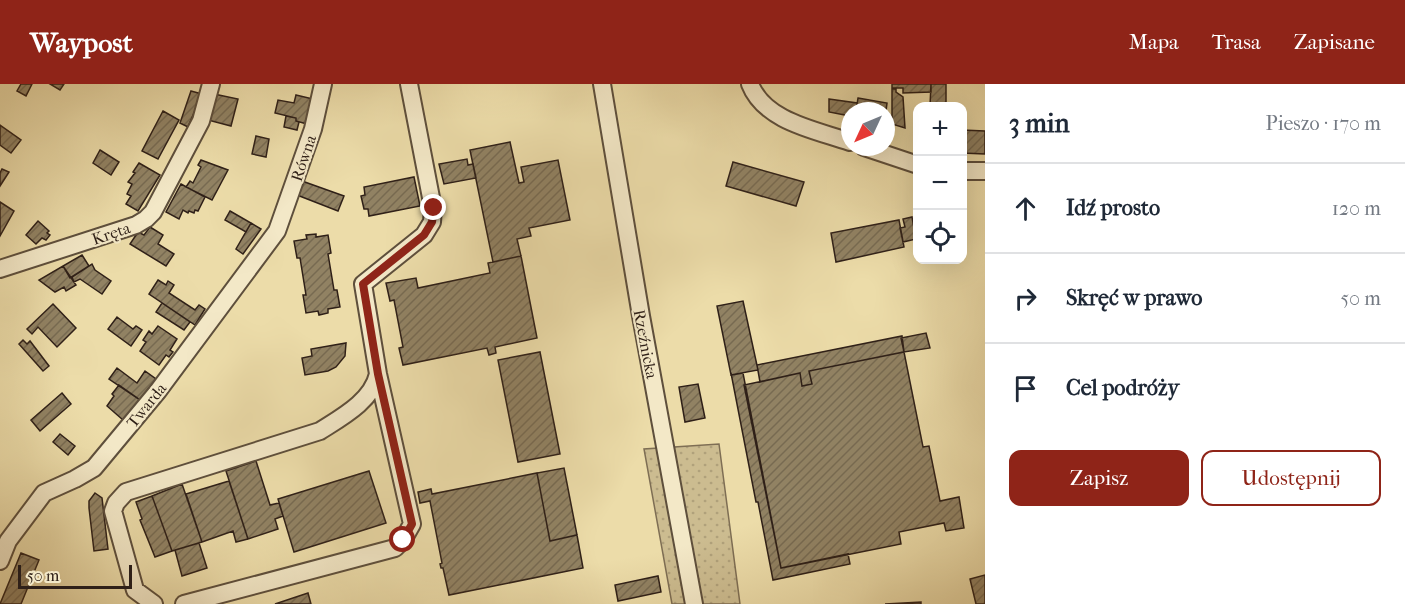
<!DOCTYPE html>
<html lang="pl">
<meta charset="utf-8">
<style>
body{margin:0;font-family:"IM FELL French Canon",serif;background:#f2f2f3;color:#1f2937}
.controls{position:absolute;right:18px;top:18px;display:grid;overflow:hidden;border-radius:12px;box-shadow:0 6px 24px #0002}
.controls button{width:54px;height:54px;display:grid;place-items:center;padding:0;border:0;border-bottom:2px solid #e0e1e3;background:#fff;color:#1f2937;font:30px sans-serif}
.compass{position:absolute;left:841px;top:18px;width:54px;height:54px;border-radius:50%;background:#fff;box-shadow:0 6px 24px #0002;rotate:226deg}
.scale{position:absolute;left:18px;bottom:15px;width:114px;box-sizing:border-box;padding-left:6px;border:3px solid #2f2018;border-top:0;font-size:16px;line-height:21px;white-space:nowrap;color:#2f2018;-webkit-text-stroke:4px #f3e8c7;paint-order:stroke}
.stop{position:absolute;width:18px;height:18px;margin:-14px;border:4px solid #8f2418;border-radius:50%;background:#fff}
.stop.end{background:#8f2418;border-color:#fff;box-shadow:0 2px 6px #0008}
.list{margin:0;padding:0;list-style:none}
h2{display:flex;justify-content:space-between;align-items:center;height:78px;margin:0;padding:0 24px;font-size:26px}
h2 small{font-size:20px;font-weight:400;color:#747a83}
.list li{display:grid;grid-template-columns:39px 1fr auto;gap:18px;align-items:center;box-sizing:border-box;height:90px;padding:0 24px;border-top:2px solid #e0e1e3}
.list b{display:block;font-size:22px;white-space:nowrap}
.list em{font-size:20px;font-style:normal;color:#747a83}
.actions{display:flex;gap:12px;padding:18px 24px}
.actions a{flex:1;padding:14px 0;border:2px solid #8f2418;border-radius:12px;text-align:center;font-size:21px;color:#8f2418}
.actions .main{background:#8f2418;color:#fff}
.icon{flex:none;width:33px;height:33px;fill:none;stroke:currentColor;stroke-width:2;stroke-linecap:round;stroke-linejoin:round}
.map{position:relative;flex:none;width:985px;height:520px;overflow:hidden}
header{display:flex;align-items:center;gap:36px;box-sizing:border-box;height:84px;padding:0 30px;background:#8f2418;color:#fff}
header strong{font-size:28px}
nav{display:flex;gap:33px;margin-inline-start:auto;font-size:21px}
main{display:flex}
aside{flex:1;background:#fff}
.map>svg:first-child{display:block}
.grass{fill:url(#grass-dots);stroke:#7e6e54;stroke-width:1.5}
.building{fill:url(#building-hatch);stroke:#2f2018;stroke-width:1.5}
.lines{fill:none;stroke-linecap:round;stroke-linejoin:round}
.minor-casing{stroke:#5e4f3c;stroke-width:20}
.minor{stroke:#f3e8c7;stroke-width:16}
.route{stroke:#8f2418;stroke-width:8}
.labels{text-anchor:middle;stroke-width:4.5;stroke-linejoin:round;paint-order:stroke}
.street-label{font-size:16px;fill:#2f2018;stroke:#f3e8c7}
</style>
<header>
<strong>Waypost</strong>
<nav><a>Mapa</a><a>Trasa</a><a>Zapisane</a></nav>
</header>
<main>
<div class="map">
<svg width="985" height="520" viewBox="0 0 985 520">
<defs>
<pattern id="grass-dots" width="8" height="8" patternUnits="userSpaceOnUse" patternTransform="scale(1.5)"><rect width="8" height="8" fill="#ccbc90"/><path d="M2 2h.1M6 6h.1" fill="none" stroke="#b0a17b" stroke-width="1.8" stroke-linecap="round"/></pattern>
<pattern id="building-hatch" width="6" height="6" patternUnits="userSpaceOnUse" patternTransform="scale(1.5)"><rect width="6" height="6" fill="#918263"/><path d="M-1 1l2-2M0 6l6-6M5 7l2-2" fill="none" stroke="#776a51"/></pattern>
</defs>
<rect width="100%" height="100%" fill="#ecdca9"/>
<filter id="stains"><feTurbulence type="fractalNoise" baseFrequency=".00333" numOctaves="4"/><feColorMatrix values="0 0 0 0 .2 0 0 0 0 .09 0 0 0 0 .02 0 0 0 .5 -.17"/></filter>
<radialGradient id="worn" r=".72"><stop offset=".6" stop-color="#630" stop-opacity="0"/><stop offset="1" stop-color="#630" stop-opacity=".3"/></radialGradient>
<path class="grass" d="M719 360 740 520H672L644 365Z"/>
<path class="building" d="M21 0H32L26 12 17 7Z
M50 0H64L60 6Z
M892 0H931V8L903 9V4H892Z
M931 0H946V22H930Z
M892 5H896V8L903 13 905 44 892 40Z
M191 7 202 10 188 43 180 39Z
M214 10 238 15 231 42 208 36Z
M296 11 313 15 307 40 296 37V34L275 29 278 16 294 19Z
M858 14 887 19 886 27H856Z
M829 15 857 19 856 27H850V32L829 28Z
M163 27 179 36 158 75 142 67Z
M286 32 296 34V37L299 38 297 46 284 43Z
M0 41 21 56 11 69 0 61Z
M962 46 985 47V70L962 69Z
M256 52 269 55 266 73 252 70Z
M510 58 519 99 524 98 521 83 558 76 570 136 529 144 531 152 517 155 521 172 493 178 470 66Z
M100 66 119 78 111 91 93 79Z
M467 75 468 81 473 80 476 94 444 100 439 80Z
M201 76 228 86 212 116 186 103 190 97 193 99 201 83 198 81Z
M733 78 804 98 796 122 726 102Z
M139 79 160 91 138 127 126 120 131 112 127 110 132 100 128 98 135 89 133 88Z
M2 85 9 88 0 102V89Z
M414 93 420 122 369 132 368 125H364L361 112 365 111 364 103Z
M302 97 344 112 338 127 297 111Z
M181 100 205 113 198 127 195 126 194 129 189 127 188 129 183 126 179 135 166 128Z
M0 118 14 127 0 152Z
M230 127 251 139 246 148 225 136Z
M912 133 916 155 903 158 900 144 905 143 903 135Z
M899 136 904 163 836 178 831 149Z
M38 137 49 147 47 149 50 151 46 156 42 154 36 160 26 151Z
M251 139 261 145 243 170 236 165Z
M150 143 163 151 158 160 174 170 166 182 130 160 138 148 144 151Z
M316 150V153L328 151 331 169 328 170 334 206H337L340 223 328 225V229L319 231 318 227 306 229 303 211H306L300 174H297L294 157 307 155 306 151Z
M82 171 89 182 70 194 63 182Z
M521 172 537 254 495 263 496 269 489 271 487 264 403 281 399 264 403 263 394 216 390 217 386 199 416 194 418 204 490 189 488 179Z
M92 180 95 186 111 197 102 210 80 195 74 198 72 193Z
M63 182 76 201 66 207 64 203 55 208 39 196Z
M158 196 166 201 168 197 174 201 169 209 195 226 199 221 205 225 195 241 149 210Z
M743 217 758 286 731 291 717 222Z
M162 219 190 238 184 246 156 228Z
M53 220 76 244 57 263 38 243 32 250 27 245Z
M117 233 133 245 136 242 142 246 131 262 108 245Z
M158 242 177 255 170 266 173 268 169 273 166 271 159 281 140 267 146 258 143 256 149 247 152 250Z
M926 249 930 264 904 268 901 254Z
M902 252 904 268 809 287 812 300 802 302 800 289 760 298 757 281Z
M23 256 27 260 30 257 49 282 43 287 19 260Z
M346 259 345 272 336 283 328 287 305 291 302 274 312 272 311 265Z
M540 268 560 370 518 378 498 276Z
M904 268 923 363 929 362 940 417 959 413 964 444 946 447 944 439 899 448 901 460 781 484 744 301 800 289 802 302 812 300 809 287Z
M117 284 137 299 145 287 156 295 140 316 109 295Z
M731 289V291L743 289 781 484 848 470 850 480 773 496 758 418H756Z
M698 300 705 334 685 338 679 303Z
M119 301 140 316 123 336 107 322 114 312 112 310Z
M62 309 71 320 40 347 31 336Z
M60 350 75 362 68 371 53 358Z
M256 377 270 421 279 419 283 432 275 435 278 445 248 455 226 387Z
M564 384 577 451 550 457 537 389Z
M369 387 386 439 294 468 278 415Z
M537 389 550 457 577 451 583 484 449 511 443 484H441L440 480 442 479 430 417 420 419 418 408 431 405 432 410Z
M229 397 248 455 236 458 233 447 202 458 186 410Z
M182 400 202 458 172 467 152 412Z
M95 409 102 414 108 465 94 467 89 424V417Z
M152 412 172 467 155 473 140 436 142 435 136 418Z
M199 459 207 484 182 492 175 466Z
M21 469 39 476 21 520H0Z
M985 491V520H976L970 495Z
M658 492 661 508 618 517 615 501Z
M308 509 311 520H275Z
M921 518V520H885Z"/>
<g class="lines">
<g class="minor-casing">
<path id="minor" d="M602 0 641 232 694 520
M750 0C765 38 816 46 850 58
M864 63 918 81
M962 87H985
M0 185 136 141 146 135 153 128 201 37 211 0
M0 477 8 457 44 409 75 395 94 384 158 307 277 147 313 45 323 0
M154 520 135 506 113 427 116 419 126 408 320 347C342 333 372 317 378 290
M184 520 395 464 403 456 412 440 378 290 363 200 424 151 432 138 433 124 409 0"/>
</g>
<use href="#minor" class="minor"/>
</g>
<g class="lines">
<path class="route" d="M403 456 412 440 378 290 363 200 424 151 432 138 434 124"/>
</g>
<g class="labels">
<g class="street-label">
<text transform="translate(303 74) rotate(-71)" y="6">Równa</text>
<text transform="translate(111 149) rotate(-19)" y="6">Kręta</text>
<text transform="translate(646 260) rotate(79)" y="6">Rzeźnicka</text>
<text transform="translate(146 321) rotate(-51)" y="6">Twarda</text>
</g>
</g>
<rect width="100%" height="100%" filter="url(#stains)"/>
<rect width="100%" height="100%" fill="url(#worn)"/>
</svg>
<div class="controls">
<button>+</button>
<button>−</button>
<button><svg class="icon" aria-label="locate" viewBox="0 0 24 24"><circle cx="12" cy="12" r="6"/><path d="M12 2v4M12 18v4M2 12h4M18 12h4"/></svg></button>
</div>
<svg class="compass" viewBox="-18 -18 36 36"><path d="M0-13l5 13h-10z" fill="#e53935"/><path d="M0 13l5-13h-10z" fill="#747a83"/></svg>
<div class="scale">50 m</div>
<div class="stop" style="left:403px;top:456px"></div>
<div class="stop end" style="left:434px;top:124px"></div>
</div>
<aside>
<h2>3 min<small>Pieszo · 170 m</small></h2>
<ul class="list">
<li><svg class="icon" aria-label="ahead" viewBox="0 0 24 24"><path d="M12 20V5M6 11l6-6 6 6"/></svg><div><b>Idź prosto</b></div><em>120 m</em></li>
<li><svg class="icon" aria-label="right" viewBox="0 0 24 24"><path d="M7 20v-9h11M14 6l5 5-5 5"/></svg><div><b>Skręć w prawo</b></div><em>50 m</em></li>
<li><svg class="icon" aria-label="arrive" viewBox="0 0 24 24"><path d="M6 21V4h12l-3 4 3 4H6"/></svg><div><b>Cel podróży</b></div></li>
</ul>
<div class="actions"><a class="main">Zapisz</a><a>Udostępnij</a></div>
</aside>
</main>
